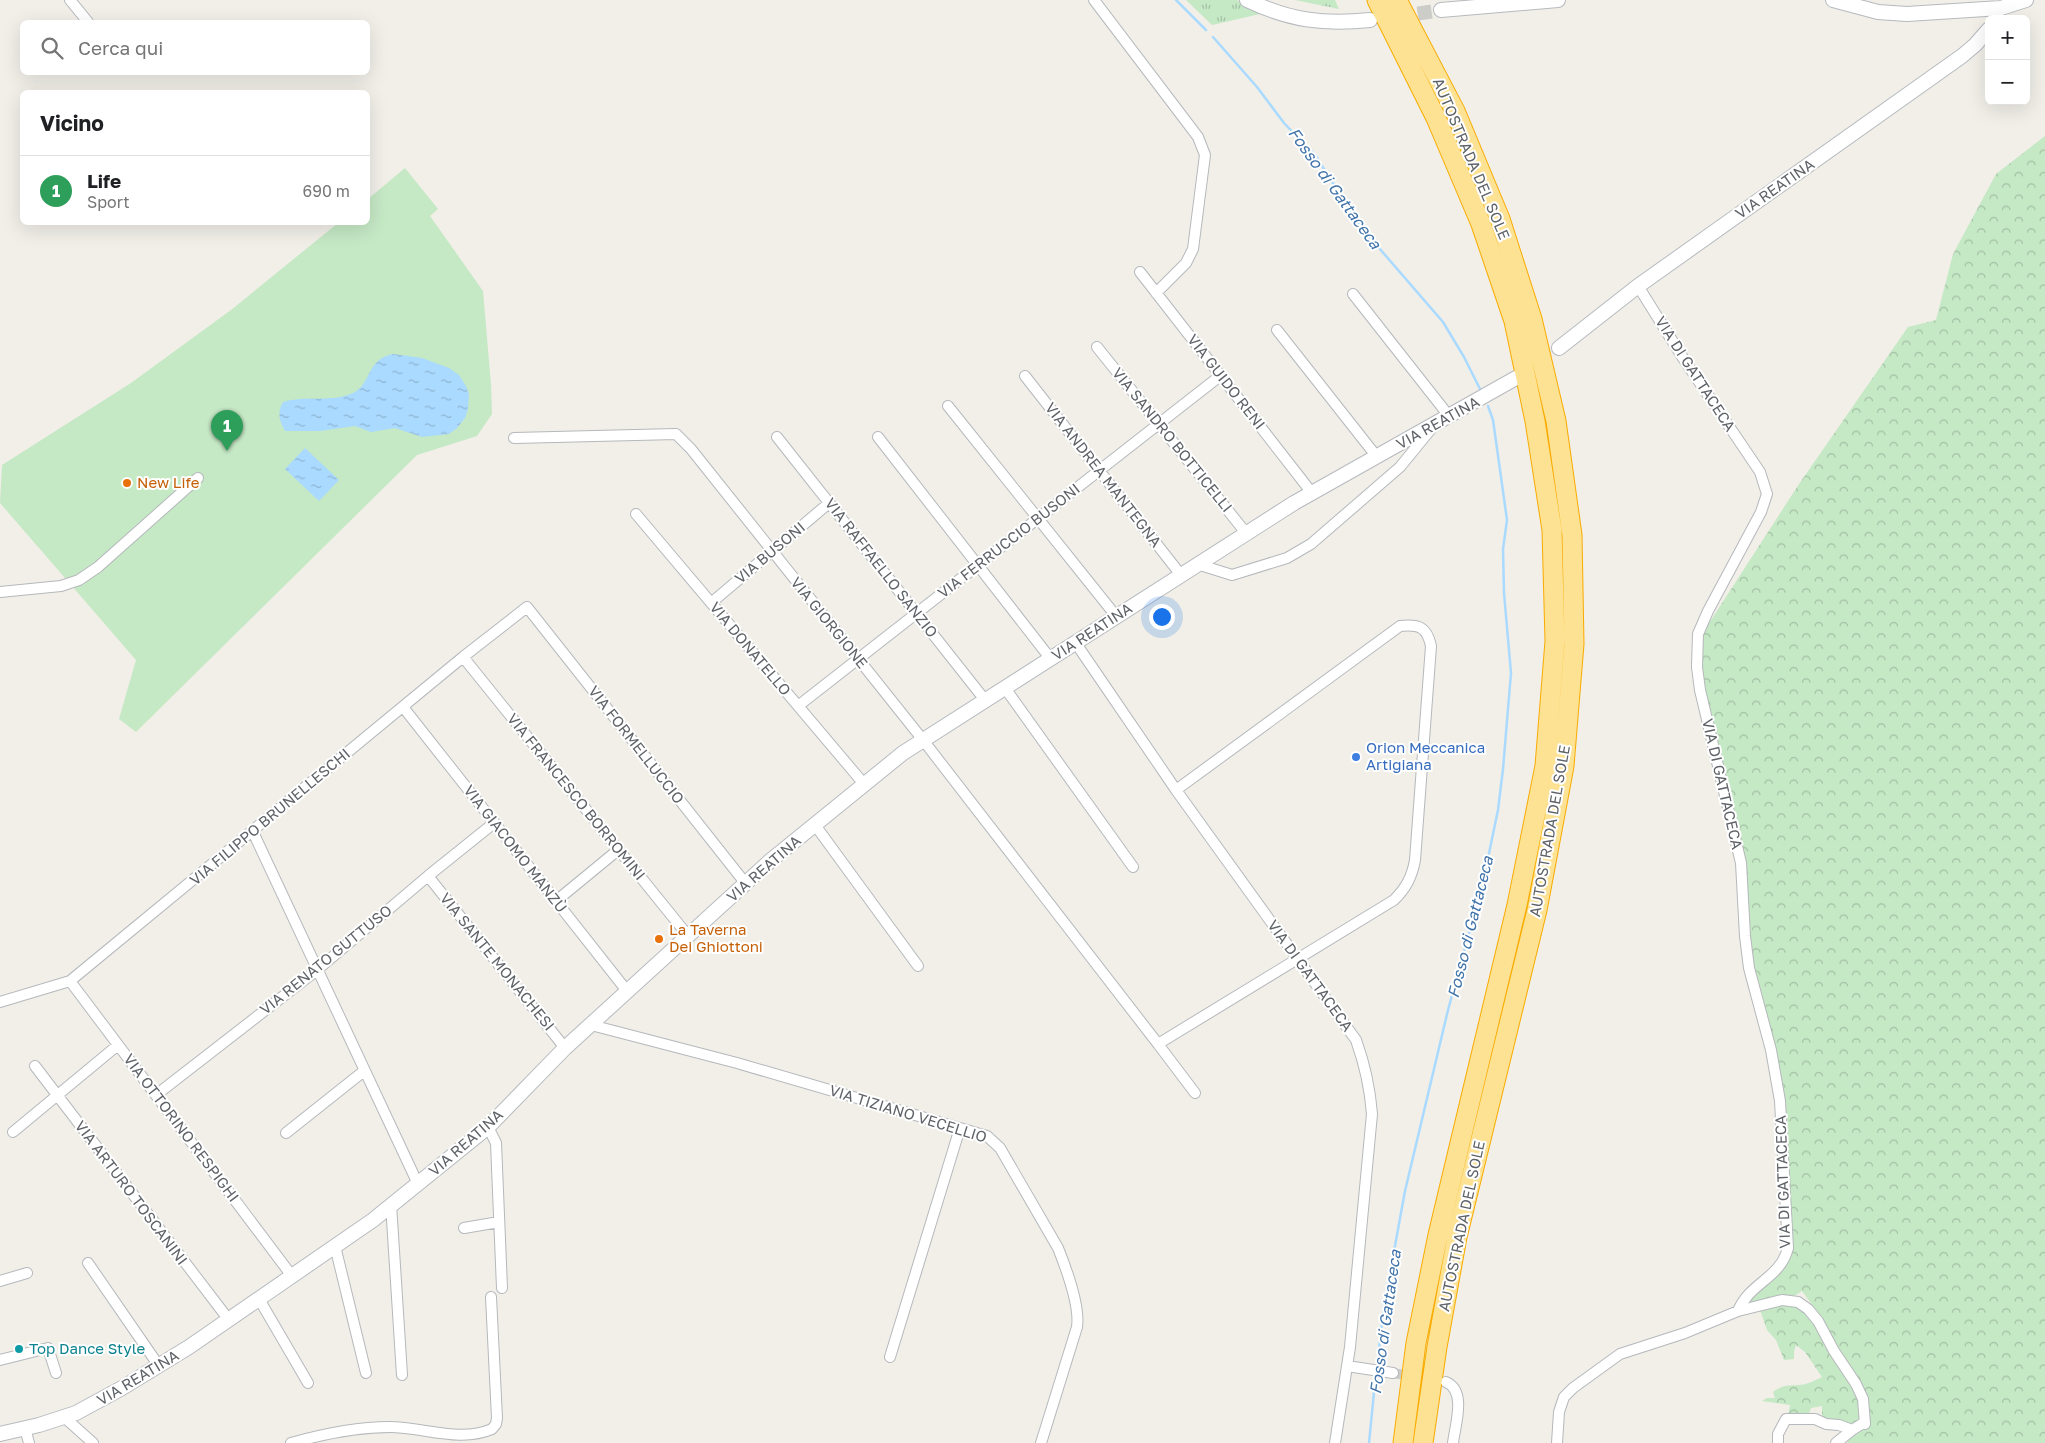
<!DOCTYPE html>
<html lang="it">
<meta charset="utf-8">
<style>
body{margin:0;font-family:"Golos Text",sans-serif;background:#f6f6f6;color:#202124}
.controls{position:absolute;right:15px;top:15px;display:grid;overflow:hidden;border-radius:8px;box-shadow:0 5px 20px #0002}
.controls button{width:45px;height:45px;display:grid;place-items:center;padding:0;border:0;border-bottom:1px solid #e0e0e0;background:#fff;color:#202124;font:25px sans-serif}
.you{position:absolute;left:1161px;top:616px;width:18px;height:18px;margin:-12px;border:4px solid #fff;border-radius:50%;background:#1a73e8;box-shadow:0 0 0 8px #1a73e833}
.badge{display:grid;place-items:center;width:32px;height:32px;border-radius:50%;background:#d93025;color:#fff;font-size:16px;font-weight:700}
.pin{position:absolute;translate:-50% -41px;filter:drop-shadow(0 1px 2px #0008)}
.pin::after{content:'';position:absolute;top:26px;width:18px;height:15px;background:inherit;clip-path:polygon(0 0,100% 0,50% 100%)}
.list{margin:0;padding:0;list-style:none}
h2{display:flex;justify-content:space-between;align-items:center;height:65px;margin:0;padding:0 20px;font-size:21px}
h2 small{font-size:16px;font-weight:400;color:#757577}
.list li{display:grid;grid-template-columns:32px 1fr auto;gap:15px;align-items:center;box-sizing:border-box;height:70px;padding:0 20px;border-top:1px solid #e0e0e0}
.list b{display:block;font-size:19px;white-space:nowrap}
.list p{margin:0;font-size:16px;white-space:nowrap;color:#757577}
.list em{font-size:16px;font-style:normal;color:#757577}
.icon{flex:none;width:28px;height:28px;fill:none;stroke:currentColor;stroke-width:2;stroke-linecap:round;stroke-linejoin:round}
.map{position:relative;flex:none;width:2045px;height:1443px;overflow:hidden}
.search{position:absolute;background:#fff;box-shadow:0 5px 20px #0002;left:20px;top:20px;width:350px;height:55px;display:flex;align-items:center;gap:12px;box-sizing:border-box;padding:0 18px;border-radius:8px;color:#757577;font-size:19px}
.panel{position:absolute;background:#fff;box-shadow:0 5px 20px #0002;left:20px;top:90px;width:350px;height:135px;border-radius:8px}
.map>svg:first-child{display:block}
.grass{fill:url(#grass-tufts)}
.forest{fill:url(#forest-crowns)}
.garden{fill:#c5e8c5}
.water{fill:url(#water-ripples)}
.lines{fill:none;stroke-linecap:round;stroke-linejoin:round}
.stream{stroke:#aadaff;stroke-width:2.5}
.street-tunnel{stroke:#ccccc8;stroke-width:10;stroke-dasharray:10 5;stroke-linecap:butt}
.secondary-tunnel{stroke:#ccccc8;stroke-width:14;stroke-dasharray:14 7;stroke-linecap:butt}
.street-casing{stroke:#b5b8bc;stroke-width:12}
.secondary-casing{stroke:#b6babf;stroke-width:16}
.highway-casing{stroke:#f9ab00;stroke-width:21}
.street{stroke:#fff;stroke-width:10}
.secondary{stroke:#fff;stroke-width:14}
.highway{stroke:#fde293;stroke-width:19}
.food-dot{fill:#e8710a;stroke:#fff;stroke-width:2}
.shop-dot{fill:#3f7fe0;stroke:#fff;stroke-width:2}
.culture-dot{fill:#0f9aa8;stroke:#fff;stroke-width:2}
.labels{text-anchor:middle;stroke-width:4;stroke-linejoin:round;paint-order:stroke}
.street-label{font-size:15px;fill:#5f6368;stroke:#fff}
.food-label{font-size:15px;fill:#c56008;stroke:#fff;text-anchor:start}
.shop-label{font-size:15px;fill:#366cbe;stroke:#fff;text-anchor:start}
.culture-label{font-size:15px;fill:#0d838f;stroke:#fff;text-anchor:start}
.water-label{font-size:16px;font-style:italic;fill:#4174aa;stroke:#fff}
</style>
<div class="map">
<svg width="2045" height="1443" viewBox="0 0 2045 1443">
<defs>
<pattern id="grass-tufts" width="24" height="20" patternUnits="userSpaceOnUse" patternTransform="scale(1.25)"><rect width="24" height="20" fill="#c5e8c5"/><path d="M3 7l-1-3M5 7V3M7 7l1-3M15 17l-1-3M17 17v-4M19 17l1-3" fill="none" stroke="#a3c0a4"/></pattern>
<pattern id="forest-crowns" width="20" height="18" patternUnits="userSpaceOnUse" patternTransform="scale(1.25)"><rect width="20" height="18" fill="#c5e8c5"/><path d="M2 6a3 3 0 1 1 6 0M12 15a3 3 0 1 1 6 0" fill="none" stroke="#a3c0a4"/></pattern>
<pattern id="water-ripples" width="26" height="14" patternUnits="userSpaceOnUse" patternTransform="scale(1.25)"><rect width="26" height="14" fill="#aadaff"/><path d="M2 4q2-2 4 0t4 0M15 11q2-2 4 0t4 0" fill="none" stroke="#8eb4d2"/></pattern>
</defs>
<rect width="100%" height="100%" fill="#f1efe8"/>
<path class="grass" d="M1186 0H1237L1260 14 1212 25Z
M1295 0H1335L1339 9Z"/>
<path class="forest" d="M2045 136V1443H1847L1857 1427 1863 1428 1869 1423C1867 1405 1866 1398 1857 1382 1852 1374 1851 1368 1845 1361L1862 1401 1863 1414 1854 1425 1822 1418V1406L1811 1408 1808 1416 1788 1415 1790 1405 1762 1401 1767 1398H1775L1773 1392C1785 1384 1786 1386 1799 1385 1806 1385 1816 1380 1822 1377L1805 1352 1796 1345 1794 1352V1359L1784 1360 1776 1340 1767 1330 1760 1310C1776 1301 1795 1303 1810 1311L1813 1306 1802 1291C1791 1300 1765 1303 1749 1306L1745 1304 1747 1299 1777 1275 1791 1254 1782 1100 1749 947 1750 915 1747 909 1742 862 1732 810 1705 701 1699 666 1702 634 1799 484 1908 327 1936 320 1953 254 1996 174Z"/>
<path class="garden" d="M405 168 438 209 430 216 483 291 491 385 492 414 477 436 417 455 136 732 119 719 136 660 0 503 2 465 131 383 231 310 338 223 368 222V199Z"/>
<path class="water" d="M393 354 422 358 449 368 459 375 466 386 469 394 468 409 465 418 457 428 449 434 422 437 395 428 371 432 355 426 320 431H285C279 420 277 412 283 402 306 395 331 403 353 393 372 384 366 359 393 354Z
M305 448 339 480 319 501 285 469Z"/>
<g class="lines">
<path class="stream" d="M1176 0 1206 30
M1213 37 1257 87 1284 123 1315 155 1360 226 1443 322 1464 357 1482 393
M1377 1367 1384 1306 1405 1191 1448 1010 1483 882 1498 810 1503 769 1511 673 1504 593 1503 549 1507 520 1493 420 1488 406
M1369 1443 1376 1372"/>
<path class="street-tunnel" d="M1393 1373 1435 1380"/>
<path class="secondary-tunnel" d="M1397 17 1441 10"/>
<g class="street-casing">
<path id="street" d="M70 0 88 22
M1094 0 1198 137 1205 155 1193 249 1186 263 1156 293
M1140 272 1312 493
M1638 286 1683 358 1760 472 1767 494 1761 512 1708 611 1698 634 1697 667 1700 690 1741 863 1745 936 1749 968 1771 1050 1780 1101 1788 1248C1780 1279 1750 1282 1738 1311
M1353 294 1449 416
M1277 330 1377 457
M1097 347 1246 533
M1025 376 1181 575
M948 406 1116 616
M777 437 985 700
M878 437 1050 658
M514 438 676 434 691 449 923 740 1158 1044 1394 900C1406 888 1412 877 1415 860L1431 646C1427 627 1419 624 1400 626L1176 790
M636 514 864 784
M1197 564 1232 575 1287 558 1311 544 1400 467 1431 429
M0 592 61 586 79 580 98 567 198 478
M711 603 829 503
M1075 642 1176 790 1356 1040C1365 1065 1370 1088 1372 1114L1350 1347 1335 1443
M463 657 689 937
M1005 688 1133 867
M798 706 1220 376
M403 707 627 991
M815 825 918 966
M253 832 418 1184
M428 876 565 1048
M556 901 618 850
M70 981 292 1276
M0 1002 70 981 463 657 527 607 746 884
M591 1025 737 1063 987 1136 1000 1148 1058 1248C1066 1268 1080 1307 1077 1327L1041 1443
M1158 1044 1195 1093
M35 1066 229 1320
M156 1095 317 970 428 876 494 823
M488 1127 496 1143 502 1288
M13 1132 118 1045
M286 1133 364 1071
M391 1204 402 1375
M464 1228 499 1222
M335 1246 366 1373
M88 1263 159 1366
M0 1281 27 1273
M259 1299 308 1383
M890 1357 960 1128
M0 1360 48 1348 56 1373
M1347 1366 1393 1373
M1446 1382C1467 1391 1455 1425 1453 1443
M64 1417 93 1443
M25 1428 29 1443
M291 1443C323 1434 357 1427 390 1427 423 1427 460 1443 492 1429L496 1424 497 1418 491 1297
M1557 1443 1559 1412 1564 1397 1573 1388 1620 1354 1685 1333 1738 1311 1782 1300 1798 1302 1808 1309 1818 1321 1834 1351 1856 1384 1863 1399 1865 1424
M1778 1443V1434L1786 1419H1815L1826 1424 1839 1425 1852 1430 1865 1422
M1836 1443 1852 1430"/>
</g>
<g class="secondary-casing">
<path id="secondary" d="M1247 0C1289 20 1323 25 1370 20
M1833 0 1878 12 1907 14 2001 8 2026 0
M1441 10 1558 0
M1559 348 1638 286 1962 56 1975 45 1989 29
M0 1434 39 1425 76 1413 122 1388 189 1347 373 1220 488 1127 565 1048 770 861 903 753 1294 503 1516 378"/>
</g>
<g class="highway-casing">
<path id="highway" d="M1377 0 1436 118 1481 224 1514 321 1535 421 1552 530 1555 641 1545 766 1517 905 1438 1235 1416 1343 1403 1443
M1397 0 1455 111 1500 219 1532 319 1556 421 1572 535 1574 644 1564 766 1537 910 1457 1237 1437 1347 1423 1443"/>
</g>
<use href="#street" class="street"/>
<use href="#secondary" class="secondary"/>
<use href="#highway" class="highway"/>
</g>
<g class="food-dot">
<circle cx="127" cy="483" r="5"/>
<circle cx="659" cy="939" r="5"/>
</g>
<circle class="shop-dot" cx="1356" cy="757" r="5"/>
<circle class="culture-dot" cx="19" cy="1349" r="5"/>
<g class="labels">
<g class="street-label">
<text transform="translate(1471 159) rotate(67)" y="5">AUTOSTRADA DEL SOLE</text>
<text transform="translate(1775 189) rotate(-35)" y="5">VIA REATINA</text>
<text transform="translate(1695 374) rotate(57)" y="5">VIA DI GATTACECA</text>
<text transform="translate(1226 382) rotate(52)" y="5">VIA GUIDO RENI</text>
<text transform="translate(1438 423) rotate(-29)" y="5">VIA REATINA</text>
<text transform="translate(1172 440) rotate(51)" y="5">VIA SANDRO BOTTICELLI</text>
<text transform="translate(1103 475) rotate(52)" y="5">VIA ANDREA MANTEGNA</text>
<text transform="translate(1009 541) rotate(-38)" y="5">VIA FERRUCCIO BUSONI</text>
<text transform="translate(770 553) rotate(-40)" y="5">VIA BUSONI</text>
<text transform="translate(881 568) rotate(52)" y="5">VIA RAFFAELLO SANZIO</text>
<text transform="translate(829 623) rotate(51)" y="5">VIA GIORGIONE</text>
<text transform="translate(1092 632) rotate(-33)" y="5">VIA REATINA</text>
<text transform="translate(750 649) rotate(50)" y="5">VIA DONATELLO</text>
<text transform="translate(636 745) rotate(52)" y="5">VIA FORMELLUCCIO</text>
<text transform="translate(1722 784) rotate(77)" y="5">VIA DI GATTACECA</text>
<text transform="translate(576 797) rotate(51)" y="5">VIA FRANCESCO BORROMINI</text>
<text transform="translate(270 817) rotate(-40)" y="5">VIA FILIPPO BRUNELLESCHI</text>
<text transform="translate(1550 831) rotate(-80)" y="5">AUTOSTRADA DEL SOLE</text>
<text transform="translate(515 849) rotate(52)" y="5">VIA GIACOMO MANZÙ</text>
<text transform="translate(764 869) rotate(-41)" y="5">VIA REATINA</text>
<text transform="translate(326 960) rotate(-39)" y="5">VIA RENATO GUTTUSO</text>
<text transform="translate(497 962) rotate(51)" y="5">VIA SANTE MONACHESI</text>
<text transform="translate(1310 976) rotate(54)" y="5">VIA DI GATTACECA</text>
<text transform="translate(908 1114) rotate(17)" y="5">VIA TIZIANO VECELLIO</text>
<text transform="translate(181 1128) rotate(53)" y="5">VIA OTTORINO RESPIGHI</text>
<text transform="translate(466 1143) rotate(-41)" y="5">VIA REATINA</text>
<text transform="translate(1783 1182) rotate(-92)" y="5">VIA DI GATTACECA</text>
<text transform="translate(131 1193) rotate(53)" y="5">VIA ARTURO TOSCANINI</text>
<text transform="translate(1462 1226) rotate(-78)" y="5">AUTOSTRADA DEL SOLE</text>
<text transform="translate(138 1378) rotate(-31)" y="5">VIA REATINA</text>
</g>
<g class="food-label">
<text x="137" y="488">New Life</text>
<text x="669" y="935">La Taverna<tspan x="669" dy="17">Dei Ghiottoni</tspan></text>
</g>
<g class="shop-label">
<text x="1366" y="753">Orion Meccanica<tspan x="1366" dy="17">Artigiana</tspan></text>
</g>
<g class="culture-label">
<text x="29" y="1354">Top Dance Style</text>
</g>
<g class="water-label">
<text transform="translate(1335 188) rotate(54)" y="6">Fosso di Gattaceca</text>
<text transform="translate(1470 927) rotate(-76)" y="6">Fosso di Gattaceca</text>
<text transform="translate(1385 1322) rotate(-82)" y="6">Fosso di Gattaceca</text>
</g>
</g>
</svg>
<div class="controls">
<button>+</button>
<button>−</button>
</div>
<div class="you"></div>
<div class="pin badge" style="left:227px;top:451px;background:#2e9e5b">1</div>
<div class="search"><svg class="icon" aria-label="search" viewBox="0 0 24 24"><circle cx="10" cy="10" r="6"/><path d="M15 15l6 6"/></svg>Cerca qui</div>
<section class="panel">
<h2>Vicino<small></small></h2>
<ul class="list">
<li><span class="badge" style="background:#2e9e5b">1</span><div><b>Life</b><p>Sport</p></div><em>690 m</em></li>
</ul>
</section>
</div>
